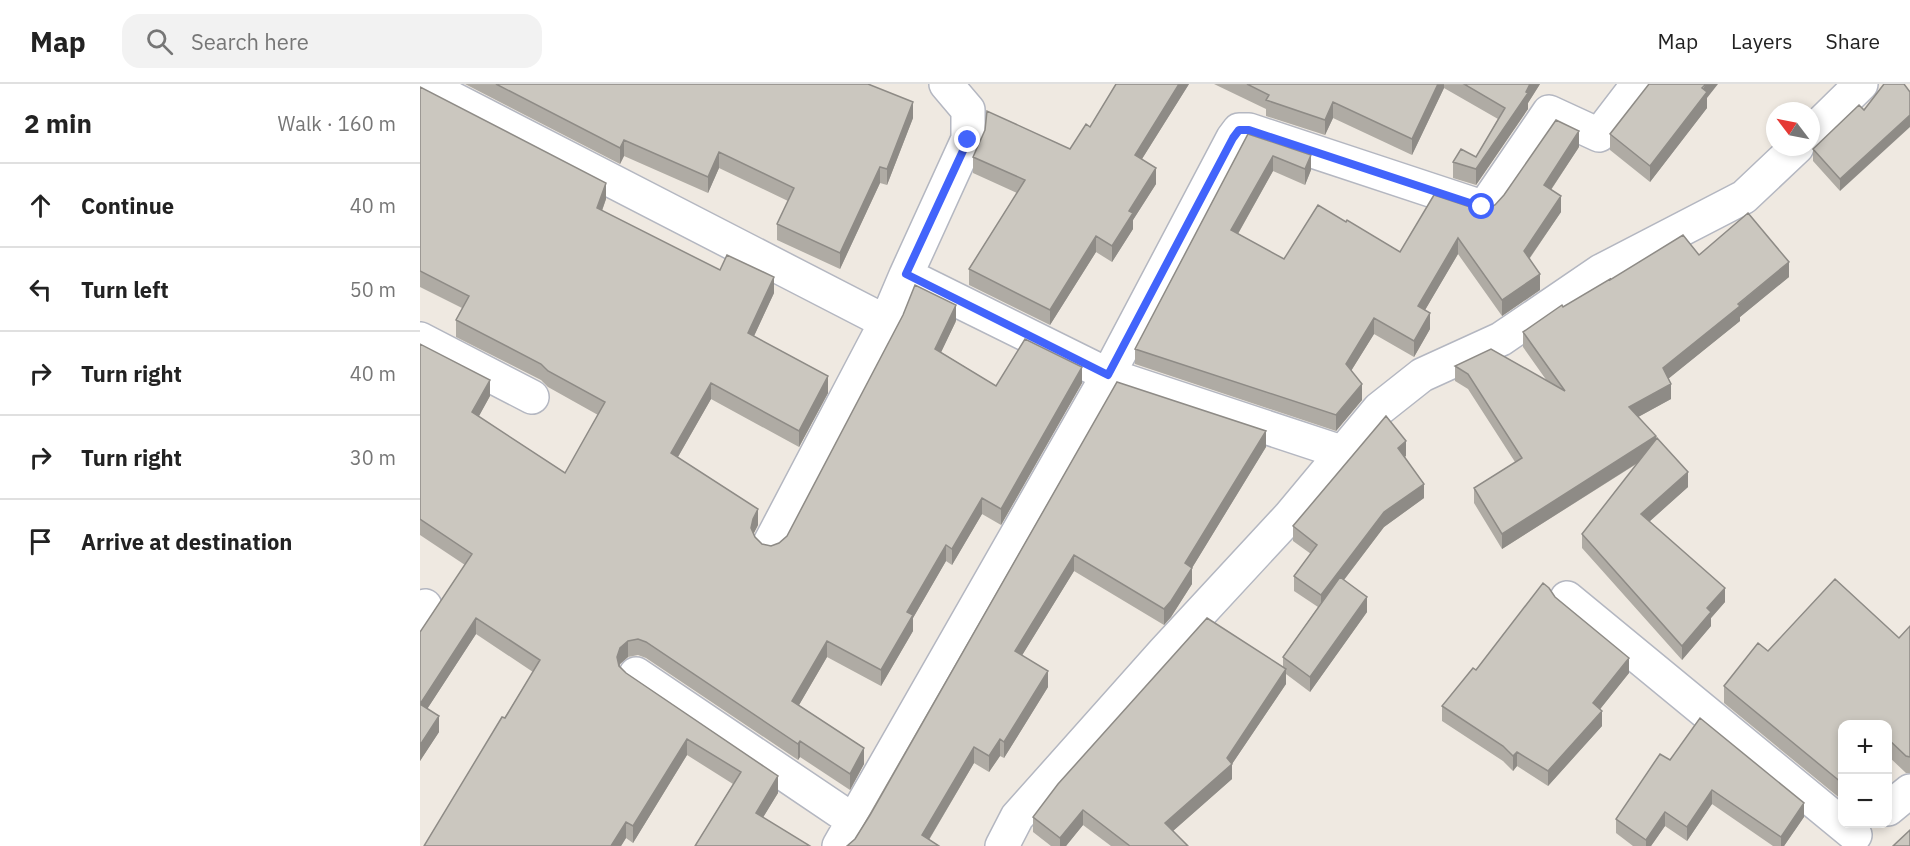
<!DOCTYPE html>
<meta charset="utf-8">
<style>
body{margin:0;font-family:"IBM Plex Sans",sans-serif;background:#f2f2f2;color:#222}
.controls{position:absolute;right:18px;bottom:18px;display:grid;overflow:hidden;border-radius:12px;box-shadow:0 3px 9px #0003}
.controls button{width:54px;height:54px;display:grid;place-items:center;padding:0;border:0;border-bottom:2px solid #e0e0e0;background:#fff;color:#222;font:30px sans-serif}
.compass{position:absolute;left:1346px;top:18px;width:54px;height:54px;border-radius:50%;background:#fff;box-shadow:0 3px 9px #0003;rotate:302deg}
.stop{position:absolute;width:18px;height:18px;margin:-14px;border:4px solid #4264fb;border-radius:50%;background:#fff}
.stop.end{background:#4264fb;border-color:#fff;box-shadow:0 2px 6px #0008}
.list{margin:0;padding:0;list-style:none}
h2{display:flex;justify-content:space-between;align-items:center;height:78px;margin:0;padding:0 24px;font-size:26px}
h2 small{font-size:20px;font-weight:400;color:#767676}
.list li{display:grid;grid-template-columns:39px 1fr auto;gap:18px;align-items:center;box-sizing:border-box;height:84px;padding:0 24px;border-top:2px solid #e0e0e0}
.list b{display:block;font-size:22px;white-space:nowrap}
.list em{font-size:20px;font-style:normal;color:#767676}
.icon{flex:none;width:33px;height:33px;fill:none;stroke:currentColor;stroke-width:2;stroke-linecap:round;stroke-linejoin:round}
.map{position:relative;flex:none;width:1490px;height:762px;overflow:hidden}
header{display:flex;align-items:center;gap:36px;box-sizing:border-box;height:84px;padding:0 30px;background:#fff;border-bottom:2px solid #e0e0e0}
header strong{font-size:28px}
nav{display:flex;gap:33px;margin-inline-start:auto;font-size:21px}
.search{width:420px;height:54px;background:#f2f2f2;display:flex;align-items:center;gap:15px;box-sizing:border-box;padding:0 21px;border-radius:18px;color:#767676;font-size:22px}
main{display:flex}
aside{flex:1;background:#fff}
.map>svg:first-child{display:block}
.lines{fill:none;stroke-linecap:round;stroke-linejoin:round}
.minor-casing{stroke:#b4b7c1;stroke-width:36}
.minor{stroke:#fff;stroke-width:33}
.wall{fill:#afaba4}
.shaded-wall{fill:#8e8b86}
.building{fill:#cbc7bf;stroke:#8e8b86;stroke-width:1.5}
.route{stroke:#4264fb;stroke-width:8}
</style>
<header>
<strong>Map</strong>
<div class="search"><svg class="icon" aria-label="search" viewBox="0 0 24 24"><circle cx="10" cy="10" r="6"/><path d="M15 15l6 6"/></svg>Search here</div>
<nav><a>Map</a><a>Layers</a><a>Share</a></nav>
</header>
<main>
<aside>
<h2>2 min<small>Walk · 160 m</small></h2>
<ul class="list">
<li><svg class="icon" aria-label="ahead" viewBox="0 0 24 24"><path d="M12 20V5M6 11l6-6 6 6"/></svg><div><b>Continue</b></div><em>40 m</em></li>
<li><svg class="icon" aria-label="left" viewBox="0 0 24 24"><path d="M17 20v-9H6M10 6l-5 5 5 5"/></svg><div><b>Turn left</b></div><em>50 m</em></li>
<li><svg class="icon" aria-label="right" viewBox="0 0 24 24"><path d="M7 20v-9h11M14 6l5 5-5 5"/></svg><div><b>Turn right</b></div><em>40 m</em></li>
<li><svg class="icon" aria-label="right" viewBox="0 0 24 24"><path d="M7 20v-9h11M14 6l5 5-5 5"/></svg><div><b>Turn right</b></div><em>30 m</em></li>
<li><svg class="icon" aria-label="arrive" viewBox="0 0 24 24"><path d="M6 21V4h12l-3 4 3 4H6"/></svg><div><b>Arrive at destination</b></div></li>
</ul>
</aside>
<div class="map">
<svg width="1490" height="762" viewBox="0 0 1490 762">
<rect width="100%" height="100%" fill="#efe9e1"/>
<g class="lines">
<g class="minor-casing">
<path id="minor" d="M4 0 466 238
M1391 49 1441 0
M486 191 688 291 921 368
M0 255 112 313
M350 459 466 238 486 191 548 55V26L526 0
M1147 514 1435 751
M0 531 5 522
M216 590 434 737
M1468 725 1490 707
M419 762 688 291 813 54 819 46H829L1062 123 1069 116 1129 28 1179 51 1218 0
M582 762 597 733 744 568 869 433 959 325 1002 291 1081 255 1181 187 1324 113 1377 63"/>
</g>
<use href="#minor" class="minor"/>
</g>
<path class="wall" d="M45 0H448L493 34 467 101 460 99 420 185 357 156V140L368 117 299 84 288 109 204 72 200 80Z
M696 0H769L722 75 736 100 713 136V145L692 178 676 168 630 241 549 201V185L597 109 553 89V73L650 65 670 43Z
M794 0H1120L1108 19V25L1056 101 1033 94V78L1056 73 1078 35 1024 4 992 71 913 34 905 51 846 32V25Z
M0 3 186 115 182 127 300 186 354 209 334 252 408 309 379 363 291 315 258 373 338 441 333 450 335 453 342 460 351 462 359 459 367 452 536 237 521 268 576 302 662 299 581 441 562 430 532 481 526 477 493 534V547L461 602 407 573 379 621 444 680 430 706 380 673 378 676 226 574 218 571 208 573 200 580V582L206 589 358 709 343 733 275 762 313 700 267 671 213 759 206 754 201 762H4L113 588 56 550 7 625 19 648 0 677V548L45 481 0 451V260L70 312 58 333 145 389 178 331 128 303 121 296 36 253V236L42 224 0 203Z
M1287 14V24L1230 98 1190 66V50Z
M1439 21 1420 107 1393 77V65Z
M828 50 891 86 885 101 853 87 818 150 864 175 926 138 980 168 1056 125H1067L1075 121 1159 63 1131 106 1141 128 1110 174 1120 206 1082 232 1038 170 1005 226 1010 245 994 273 954 250 931 287 942 316 916 347 715 280V265Z
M1279 171 1369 193 1320 233V237L1248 295 1251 315 1218 333 1236 356 1268 403 1229 438 1305 518 1291 534V542L1262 576 1162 464V450L1218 379 1082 465 1054 419V404L1095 378 1048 305 1035 297V282L1127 297 1103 263V248L1190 196Z
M697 298 846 363 772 484V500L751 533 744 541 654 487 602 571 628 603 584 674 580 672 569 688 554 679 509 756 435 755Z
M986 372 985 373 1004 414 964 443 924 496 947 528 890 608 866 590V600L812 680V695L753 747 768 762H691L663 741 646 762H631L613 748V733L863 584V573L898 523 874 507V492L891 470 873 457V442Z
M1135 513 1209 589 1180 625 1182 642 1128 702 1097 682 1093 687 1083 677 1022 637V622L1056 586Z
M1490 542V689H1486L1467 671V640L1422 716 1304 619V602L1348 567 1479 554Z
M1250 676 1384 733 1364 762H1353L1292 720 1267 757 1245 742 1231 762H1213L1196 749V735Z"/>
<path class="shaded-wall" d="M759 0H769L715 86V71Z
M1018 0H1024V4L992 71V55Z
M1110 0H1120L1108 19V25L1056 101V85Z
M1286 0H1298L1287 14V24L1230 98V82Z
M493 18V34L467 101V85Z
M913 18V34L905 51V36Z
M1490 31V43L1420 107V95Z
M1159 47V63L1124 116V101Z
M204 56V72L200 80V64Z
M299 68V84L288 109V93Z
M891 71V86L885 101V85Z
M853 72V87L811 162V146Z
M460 83V99L420 185V169Z
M736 84V100L713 136V145L692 178V162L709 127Z
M186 99V115L177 140V124Z
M1141 112V128L1104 182V167Z
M676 152V168L630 241V226Z
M1038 154V170L998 238V222Z
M1369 178V193L1320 233V237L1243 299V284Z
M1120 190V206L1082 232V216Z
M354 193V209L328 265V249Z
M536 221V237L515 281V265Z
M1010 229V245L994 273V257Z
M954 234V250L926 295V280Z
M662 283V299L581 441V425Z
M408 292V309L379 363V347Z
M70 296V312L52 345V328Z
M291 299V315L251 385V369Z
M942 300V316L916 347V331Z
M1251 300V315L1209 338V323Z
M846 347V363L772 484V500L751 533 744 541V525L765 479Z
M1236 352V367L1082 465V450Z
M986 357V372L978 378V364Z
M1268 388V403L1221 445V430Z
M1004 400V414L964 443 901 526V511L964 428Z
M562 414V430L532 481V465Z
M338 425V441L333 451 331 444 333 435Z
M526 461V477L493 534V547L461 602V586L487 528Z
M654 471V487L595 583V567Z
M1305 504V518L1291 534V542L1262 576V562L1287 524Z
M947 513V528L890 608V593Z
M56 534V550L0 636V620Z
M208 557V573L200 580 197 589V573L200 564Z
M407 557V573L372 633V617Z
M1209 574V589L1173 634V619Z
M866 585V600L812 680V695L745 754V739L807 674Z
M628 587V603L584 674V658Z
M1182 627V642L1128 702V687Z
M19 632V648L0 677V661Z
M267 655V671L213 759V742Z
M580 655V672L569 688V672Z
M380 657V673L378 676V660Z
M554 663V679L505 762 502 751Z
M444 664V680L430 706V690Z
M1097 668V682L1093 687V672Z
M358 692V709L336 745V729Z
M1292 706V720L1267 757V743Z
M1384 719V733L1364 762H1361V753Z
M663 726V741L646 762H640V754Z
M1245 728V742L1231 762H1226V756Z
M206 738V754L201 762H191Z"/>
<path class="building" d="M76 0H448L493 18 467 85 460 83 420 169 357 140 374 104 299 68 288 93 204 56 200 64Z
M696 0H759L715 71 736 84 709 127 713 129 692 162 676 152 630 226 549 185 605 96 553 73 565 46 567 27 650 65 666 40 670 43Z
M827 0H1018L992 55 913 18 905 36 846 16 849 11Z
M1044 0H1110L1106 8 1108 9 1056 85 1033 78 1041 65 1056 73 1085 24Z
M1229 0H1286L1282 4 1287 8 1230 82 1190 50Z
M1464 0H1484L1490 8V31L1420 95 1393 65 1439 21 1444 26Z
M0 3 186 99 177 124 300 186 307 171 354 193 328 249 408 292 379 347 291 299 251 369 338 425 333 435 331 444 335 453 342 460 351 462 359 459 367 452 483 231 495 201 536 221 515 265 576 302 605 255 662 283 581 425 562 414 532 465 526 461 487 528 493 531 461 586 407 557 372 617 444 664 430 690 380 657 378 660 226 558 218 555 208 557 200 564 197 573 199 582 206 589 358 692 336 729 390 762H275L321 688 267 655 213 742 206 738 191 762H4L82 633 85 634 120 576 56 534 0 620V548L52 470 0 435V260L70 296 52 328 145 389 185 318 128 287 121 280 36 236 49 212 0 187Z
M1136 36 1159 47 1124 101 1141 112 1104 167 1120 190 1082 216 1038 154 998 222 1010 229 994 257 954 234 926 280 942 300 916 331 715 265 828 50 891 71 885 85 853 72 811 146 864 175 898 121 926 138 927 136 980 168 1014 111 1056 125H1067L1075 121 1084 111Z
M1328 129 1369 178 1318 220 1320 222 1243 284 1251 300 1209 323 1236 352 1082 450 1054 404 1102 374 1048 290 1035 282 1071 265 1145 307 1103 248 1142 221 1143 223 1190 195V196L1263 151 1279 171Z
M697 298 846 347 765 479 772 484 751 517 744 525 654 471 595 567 628 587 584 658 580 655 569 672 554 663 502 751 519 762H427L435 755 450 731Z
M966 332 986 357 978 364 1004 400 964 428 901 511 874 492 897 461 873 442Z
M1237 354 1268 388 1221 430 1305 504 1287 524 1291 528 1262 562 1162 450Z
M920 493 947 513 890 593 863 573Z
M1415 495 1479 554 1490 542V673L1486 672 1467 654V640H1422V699L1304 602 1338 559 1348 567Z
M1123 499 1129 504 1135 513 1209 574 1173 619 1182 627 1128 687 1097 668 1093 672 1083 662 1022 622 1053 584 1056 586Z
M787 534 866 585 807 674 812 680 745 739 768 762H710L663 726 640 754 613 733 638 700Z
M0 620 19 632 0 661Z
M1280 634 1384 719 1361 753 1292 706 1267 743 1245 728 1226 756 1196 735 1240 670 1250 676Z
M1490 746V762H1473Z"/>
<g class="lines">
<path class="route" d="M548 56 486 190 688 291 813 54 819 46H829L1062 123"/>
</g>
</svg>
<div class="controls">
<button>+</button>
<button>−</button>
</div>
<svg class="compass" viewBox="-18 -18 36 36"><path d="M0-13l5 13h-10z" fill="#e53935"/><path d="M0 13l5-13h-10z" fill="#767676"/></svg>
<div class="stop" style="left:1062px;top:123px"></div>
<div class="stop end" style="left:548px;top:56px"></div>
</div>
</main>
